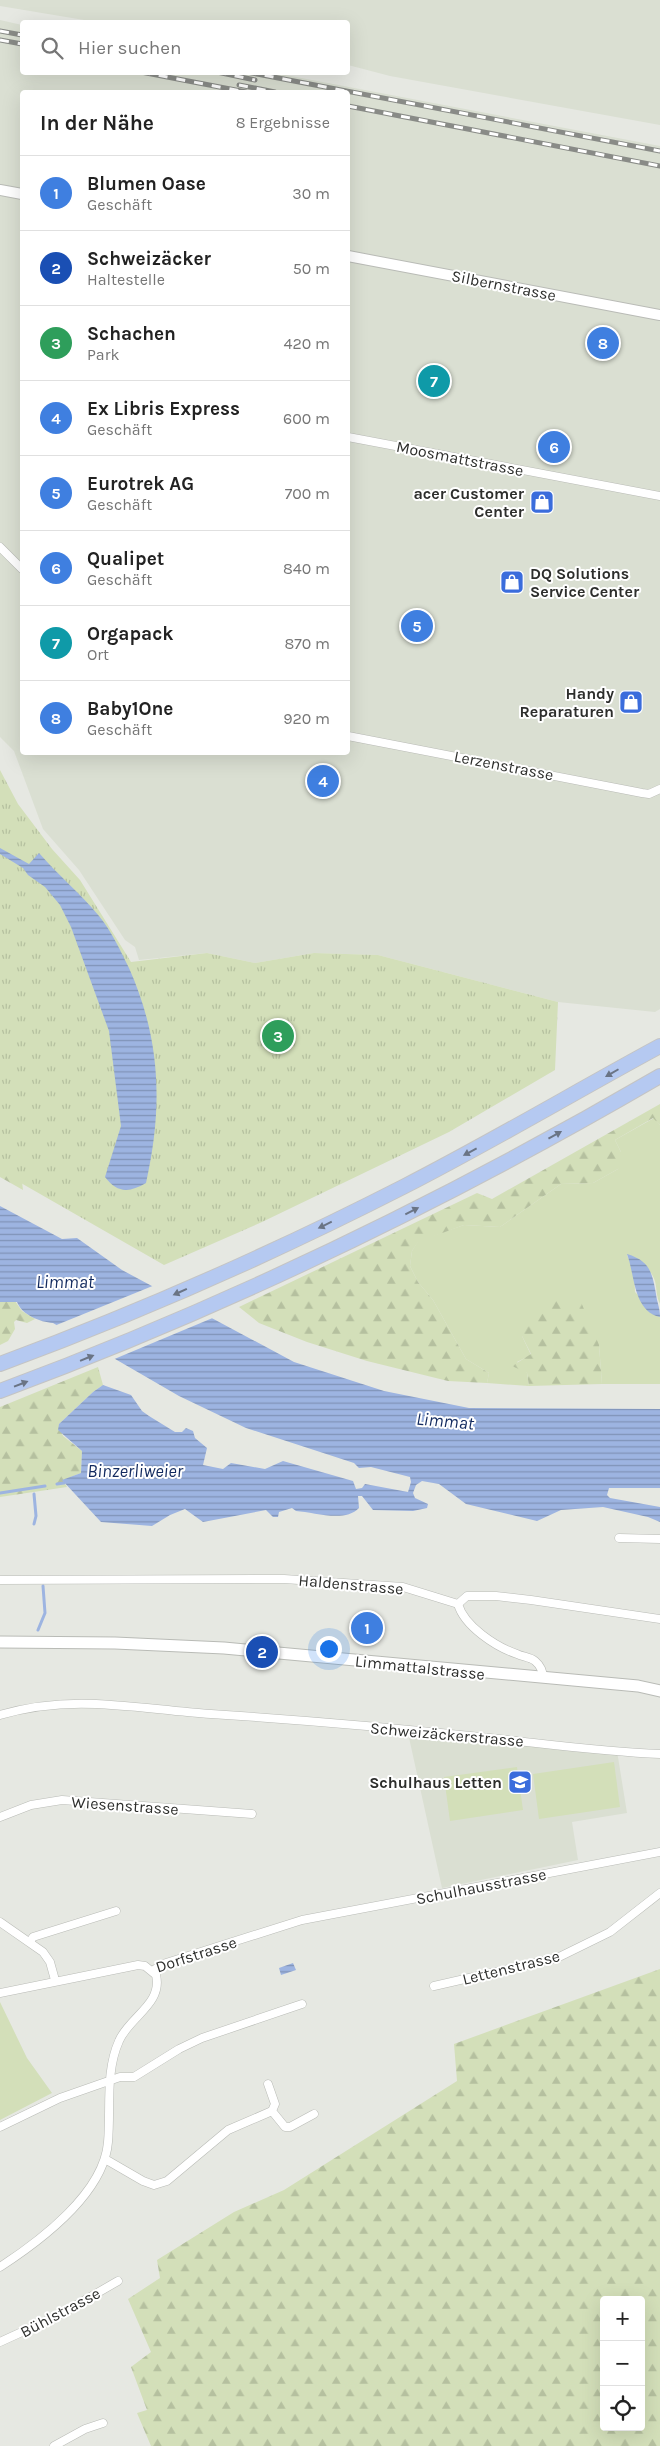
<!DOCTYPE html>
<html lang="de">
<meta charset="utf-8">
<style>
body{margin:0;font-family:Karla,sans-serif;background:#f2f2f2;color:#222}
.controls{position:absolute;right:15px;bottom:15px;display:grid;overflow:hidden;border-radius:5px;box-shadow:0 5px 20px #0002}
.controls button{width:45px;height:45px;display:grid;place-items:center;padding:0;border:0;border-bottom:1px solid #e0e0e0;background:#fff;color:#222;font:25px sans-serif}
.you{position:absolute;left:328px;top:1648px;width:18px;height:18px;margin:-12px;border:4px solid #fff;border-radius:50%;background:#1a73e8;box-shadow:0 0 0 8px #1a73e833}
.badge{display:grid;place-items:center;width:32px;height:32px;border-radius:50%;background:#3a6cdc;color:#fff;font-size:16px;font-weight:700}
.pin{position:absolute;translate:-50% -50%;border:2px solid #fff;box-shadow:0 1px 5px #0006}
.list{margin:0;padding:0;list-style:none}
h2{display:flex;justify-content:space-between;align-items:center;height:65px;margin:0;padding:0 20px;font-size:21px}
h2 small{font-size:16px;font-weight:400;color:#767676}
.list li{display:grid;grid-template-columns:32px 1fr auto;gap:15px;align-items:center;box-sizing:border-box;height:75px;padding:0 20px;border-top:1px solid #e0e0e0}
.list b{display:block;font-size:19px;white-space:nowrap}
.list p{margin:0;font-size:16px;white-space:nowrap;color:#767676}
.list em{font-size:16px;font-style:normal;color:#767676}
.icon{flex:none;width:28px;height:28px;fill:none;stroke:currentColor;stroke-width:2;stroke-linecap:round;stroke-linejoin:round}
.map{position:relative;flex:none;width:660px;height:2446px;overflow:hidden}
.search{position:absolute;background:#fff;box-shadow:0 5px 20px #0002;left:20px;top:20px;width:330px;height:55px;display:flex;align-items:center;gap:12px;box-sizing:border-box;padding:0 18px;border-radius:5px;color:#767676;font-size:19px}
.panel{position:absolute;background:#fff;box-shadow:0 5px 20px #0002;left:20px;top:90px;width:330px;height:665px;border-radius:5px}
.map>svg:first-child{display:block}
.built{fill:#dadfd2;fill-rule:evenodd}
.grass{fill:#d3dfb9}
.forest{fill:url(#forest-firs);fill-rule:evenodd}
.park{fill:url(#park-tufts)}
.water{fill:url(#water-rules)}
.pier{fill:#e6e8e2}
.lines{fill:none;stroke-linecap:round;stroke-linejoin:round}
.stream{stroke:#9db4e1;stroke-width:3}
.minor-casing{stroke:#b9bbb6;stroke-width:9}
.tertiary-casing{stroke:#b9bbb6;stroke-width:12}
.secondary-casing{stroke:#b9bbb6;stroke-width:13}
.motorway-casing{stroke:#c4c4c4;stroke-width:16}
.minor{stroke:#fff;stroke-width:8}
.tertiary{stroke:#fff;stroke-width:10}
.secondary{stroke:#fff;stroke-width:11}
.motorway{stroke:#b5c9f1;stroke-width:14}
.rail-casing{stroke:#898b87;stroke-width:5}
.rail{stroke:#fff;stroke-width:3;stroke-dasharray:9;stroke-linecap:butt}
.oneway{fill:#6a7485}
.labels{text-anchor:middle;stroke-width:4;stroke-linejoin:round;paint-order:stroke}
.street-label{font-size:16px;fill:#2d2e2c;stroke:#fff}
.poi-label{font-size:16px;font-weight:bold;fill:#2d2e2c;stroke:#fff;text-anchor:end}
.water-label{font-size:18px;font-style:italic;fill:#122a5f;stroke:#fff}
</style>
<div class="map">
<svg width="660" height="2446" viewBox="0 0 660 2446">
<defs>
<pattern id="forest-firs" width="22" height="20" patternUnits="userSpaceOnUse" patternTransform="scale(1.25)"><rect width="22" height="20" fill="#d3dfb9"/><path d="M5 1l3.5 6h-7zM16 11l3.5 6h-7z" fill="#b5c09f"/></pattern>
<pattern id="park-tufts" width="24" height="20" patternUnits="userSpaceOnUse" patternTransform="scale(1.25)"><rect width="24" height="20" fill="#d3dfb9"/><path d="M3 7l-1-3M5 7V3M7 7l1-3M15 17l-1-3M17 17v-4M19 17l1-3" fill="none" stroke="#b5c09f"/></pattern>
<pattern id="water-rules" width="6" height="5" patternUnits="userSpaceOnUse" patternTransform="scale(1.25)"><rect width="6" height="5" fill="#9db4e1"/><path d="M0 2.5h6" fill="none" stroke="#8093b7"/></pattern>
</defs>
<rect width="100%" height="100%" fill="#e6e8e2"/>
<path class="built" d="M0 0H660V125L390 76 348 65V22H96L0 6Z
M0 20 22 25V72L275 73 660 146V1009L655 1012 558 1002 378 955 314 953 255 963 207 953 139 960 135 947 125 940 79 870 43 829 14 751 0 737ZM22 92H348V752H22Z
M408 1733 617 1751 627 1813 572 1822 578 1860 442 1888Z"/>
<path class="grass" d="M654 1118 660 1125V1304C656 1296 657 1289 655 1281 651 1269 639 1257 627 1255L634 1271 635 1292 660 1317V1384H602L599 1345 522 1336 531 1355 517 1362 527 1373 529 1386 487 1383 489 1373 466 1359 433 1300 418 1282 410 1266 412 1251 418 1241 464 1225 500 1227 561 1184 593 1183 618 1169 621 1152 615 1140Z
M614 1762 620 1807 539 1819 533 1774Z
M517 1767 523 1810 450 1821 444 1777Z
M0 2002 27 2058 52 2093 0 2120Z"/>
<path class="forest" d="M660 1104V1125L653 1118 615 1140 621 1152 627 1158 618 1169 593 1183 561 1184 500 1227 464 1225 418 1242 412 1251 410 1266 418 1282 433 1300 466 1359 489 1373 487 1383 448 1381 367 1361 307 1342 259 1323 239 1307 477 1193 492 1199Z
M0 1138 20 1164 23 1190 0 1177Z
M562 1298 581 1302 599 1345 602 1384 529 1386 527 1373 512 1366 531 1354 522 1336 524 1320 543 1305Z
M15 1301 22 1311 35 1319 27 1323 16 1320 14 1322 15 1329 8 1341 0 1345V1302Z
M98 1367 103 1385 93 1392 59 1424 63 1436 82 1451 81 1473 63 1480 67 1487 0 1497V1407Z
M660 1969V2446H151L137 2413 147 2410 131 2367 151 2352 128 2299 160 2278 157 2260 234 2212 284 2190 457 2081 454 2044ZM604 2300H641V2427H604Z"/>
<path class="park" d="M0 770 18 804 52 849 80 880 131 962 207 953 255 963 314 953 378 955 558 1002 555 1070 449 1132 262 1222 164 1265 0 1171Z"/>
<path class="water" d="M0 848 29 864 39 853C58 875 80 893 99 916 112 932 120 950 129 968 161 1040 163 1107 146 1183 129 1193 117 1193 105 1177L121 1126 109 1031 71 927 60 905 45 887 28 875 23 868 0 854Z
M0 1206 62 1239 77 1238 122 1270 294 1362 384 1391 469 1408 660 1409V1488H609L607 1495 610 1498 660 1507V1522L648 1517 603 1507 561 1510 537 1521 466 1504 439 1484 422 1481 416 1485 413 1493 415 1498 428 1504 427 1508 413 1511 373 1510 362 1496H358L359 1508C345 1523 314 1512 296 1511L292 1508 279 1512 278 1517H273L266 1510 203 1522 185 1509 170 1515 152 1526 101 1522 62 1480 81 1473 82 1451 58 1430 59 1424 93 1392 103 1385 131 1395 142 1411 149 1416 175 1432H182L186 1428 193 1431 195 1438 207 1448 203 1465 223 1469 231 1463 265 1469 283 1461 353 1481 356 1489 362 1488 365 1484 408 1492 411 1482 410 1477 371 1467 359 1468 354 1463 246 1428 179 1396 53 1323C40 1322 22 1315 17 1302H0Z
M627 1254C650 1261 652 1272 656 1294 657 1303 660 1307 660 1317 633 1311 635 1275 627 1254Z
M293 1963 296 1970 281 1975 279 1968Z"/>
<path class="pier" d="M155 1285 215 1317 112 1360 54 1326Z"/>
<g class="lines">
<path class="stream" d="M57 1484 64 1483
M0 1493 45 1486
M34 1524 36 1516 34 1494
M38 1630 45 1613 43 1586"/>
<g class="minor-casing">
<path id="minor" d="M348 437 660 496
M0 547 22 569
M348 736 642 793 649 794 660 789
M619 1538 660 1539
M0 1580 284 1579 403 1587 458 1604 467 1596H496L531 1600 660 1619
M458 1604C464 1626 496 1647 517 1654 523 1657 530 1657 535 1661 541 1666 543 1671 543 1678
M0 1715C74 1693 137 1709 211 1714 304 1720 397 1728 490 1738 547 1744 603 1752 660 1754
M0 1817 31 1805 62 1800 252 1814
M0 1922 43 1952 50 1962 55 1980
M30 1942 33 1937 116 1911
M152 1971 163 1964 302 1920 660 1852
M434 1986 557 1958 610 1932 660 1893
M0 1993 138 1965 145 1966 156 1975C163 2004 129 2017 119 2041 105 2072 111 2109 108 2142 104 2193 40 2241 0 2267
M272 2111 285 2127H290L314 2114
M0 2127 60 2098 120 2077H134L179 2049 202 2038 302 2004
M105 2159 143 2181 154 2185 167 2181 228 2130 272 2111 275 2104 268 2084
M0 2342 59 2315 118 2281
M54 2446 85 2429 103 2423"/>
</g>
<g class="tertiary-casing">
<path id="tertiary" d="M0 190 22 194
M348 256 660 315"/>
</g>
<g class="secondary-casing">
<path id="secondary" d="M0 1642 115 1643 224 1648 638 1686 660 1691"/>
</g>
<g class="motorway-casing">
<path id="motorway" d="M0 1364C138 1313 274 1253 405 1186 491 1142 575 1092 660 1046
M0 1391C229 1306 449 1199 660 1076"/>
</g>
<use href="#minor" class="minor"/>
<use href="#tertiary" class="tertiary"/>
<use href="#secondary" class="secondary"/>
<use href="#motorway" class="motorway"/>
<g class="rail-casing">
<path id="rail" d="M0 31 22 35
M0 40 22 44
M141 72 246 92
M217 72 255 80
M247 72 660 151
M239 85 275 92
M348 106 660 166"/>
</g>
<use href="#rail" class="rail"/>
</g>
<defs><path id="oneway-solid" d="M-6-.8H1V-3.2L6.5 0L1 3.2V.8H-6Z" transform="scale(1.25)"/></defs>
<g class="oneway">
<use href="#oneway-solid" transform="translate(612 1073) rotate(150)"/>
<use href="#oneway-solid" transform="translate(555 1135) rotate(-29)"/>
<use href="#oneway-solid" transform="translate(470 1152) rotate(152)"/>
<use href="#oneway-solid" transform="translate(412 1211) rotate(-27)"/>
<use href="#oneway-solid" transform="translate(325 1225) rotate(154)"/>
<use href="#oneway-solid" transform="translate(180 1292) rotate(156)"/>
<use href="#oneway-solid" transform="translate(87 1358) rotate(-22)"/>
<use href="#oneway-solid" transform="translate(21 1384) rotate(-21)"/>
</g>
<defs>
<g id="shop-square" transform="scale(1.25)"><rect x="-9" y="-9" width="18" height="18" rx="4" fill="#3a6cdc" stroke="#fff"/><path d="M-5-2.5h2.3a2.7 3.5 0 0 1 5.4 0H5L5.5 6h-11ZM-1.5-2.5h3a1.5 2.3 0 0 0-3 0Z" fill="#fff"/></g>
<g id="school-square" transform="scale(1.25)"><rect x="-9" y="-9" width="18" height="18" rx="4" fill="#3a6cdc" stroke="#fff"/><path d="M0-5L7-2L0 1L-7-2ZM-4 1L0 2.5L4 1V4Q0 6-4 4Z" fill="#fff"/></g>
</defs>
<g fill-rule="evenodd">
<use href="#shop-square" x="542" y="502"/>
<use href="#shop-square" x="512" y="582"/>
<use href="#shop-square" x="631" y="702"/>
<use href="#school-square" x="520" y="1782"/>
</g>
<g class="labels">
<g class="street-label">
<text transform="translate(504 285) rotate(11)" y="6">Silbernstrasse</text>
<text transform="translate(460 458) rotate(11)" y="6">Moosmattstrasse</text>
<text transform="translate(504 765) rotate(11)" y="6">Lerzenstrasse</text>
<text transform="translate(351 1584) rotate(5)" y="6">Haldenstrasse</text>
<text transform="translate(420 1667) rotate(6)" y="6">Limmattalstrasse</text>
<text transform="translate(447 1734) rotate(5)" y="6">Schweizäckerstrasse</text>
<text transform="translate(125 1805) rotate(4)" y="6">Wiesenstrasse</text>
<text transform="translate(481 1886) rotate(-11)" y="6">Schulhausstrasse</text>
<text transform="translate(196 1954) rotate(-18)" y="6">Dorfstrasse</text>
<text transform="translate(511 1967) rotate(-14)" y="6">Lettenstrasse</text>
<text transform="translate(60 2312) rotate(-28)" y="6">Bühlstrasse</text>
</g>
<g class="poi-label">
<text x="524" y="499">acer Customer<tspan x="524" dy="18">Center</tspan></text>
<text x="530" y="579" text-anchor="start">DQ Solutions<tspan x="530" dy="18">Service Center</tspan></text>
<text x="614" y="699">Handy<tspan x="614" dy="18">Reparaturen</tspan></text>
<text x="502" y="1788">Schulhaus Letten</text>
</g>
<g class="water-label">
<text x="65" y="1288">Limmat</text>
<text transform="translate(445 1421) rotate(5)" y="6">Limmat</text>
<text x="135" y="1477">Binzerliweier</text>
</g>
</g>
</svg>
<div class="controls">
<button>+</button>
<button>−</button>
<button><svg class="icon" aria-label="locate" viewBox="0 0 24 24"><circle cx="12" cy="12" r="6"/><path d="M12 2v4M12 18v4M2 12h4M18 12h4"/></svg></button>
</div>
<div class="you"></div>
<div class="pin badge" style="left:367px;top:1628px;background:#3f7fe0">1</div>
<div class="pin badge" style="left:262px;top:1652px;background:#1a4fb4">2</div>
<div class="pin badge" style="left:278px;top:1036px;background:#2e9e5b">3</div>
<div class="pin badge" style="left:323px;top:781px;background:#3f7fe0">4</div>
<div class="pin badge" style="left:417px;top:626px;background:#3f7fe0">5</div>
<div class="pin badge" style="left:554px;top:447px;background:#3f7fe0">6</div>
<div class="pin badge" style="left:434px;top:381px;background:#0f9aa8">7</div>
<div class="pin badge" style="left:603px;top:343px;background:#3f7fe0">8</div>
<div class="search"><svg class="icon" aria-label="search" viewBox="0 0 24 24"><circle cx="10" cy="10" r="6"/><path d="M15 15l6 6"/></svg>Hier suchen</div>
<section class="panel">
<h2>In der Nähe<small>8 Ergebnisse</small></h2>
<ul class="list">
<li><span class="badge" style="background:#3f7fe0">1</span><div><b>Blumen Oase</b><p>Geschäft</p></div><em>30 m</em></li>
<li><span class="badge" style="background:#1a4fb4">2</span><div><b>Schweizäcker</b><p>Haltestelle</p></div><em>50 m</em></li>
<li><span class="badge" style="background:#2e9e5b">3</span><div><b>Schachen</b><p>Park</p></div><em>420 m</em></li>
<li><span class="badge" style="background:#3f7fe0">4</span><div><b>Ex Libris Express</b><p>Geschäft</p></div><em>600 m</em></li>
<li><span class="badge" style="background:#3f7fe0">5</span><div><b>Eurotrek AG</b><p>Geschäft</p></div><em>700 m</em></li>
<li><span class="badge" style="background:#3f7fe0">6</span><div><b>Qualipet</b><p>Geschäft</p></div><em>840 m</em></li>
<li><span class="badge" style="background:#0f9aa8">7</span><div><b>Orgapack</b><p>Ort</p></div><em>870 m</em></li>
<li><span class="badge" style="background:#3f7fe0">8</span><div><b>Baby1One</b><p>Geschäft</p></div><em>920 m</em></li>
</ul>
</section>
</div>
